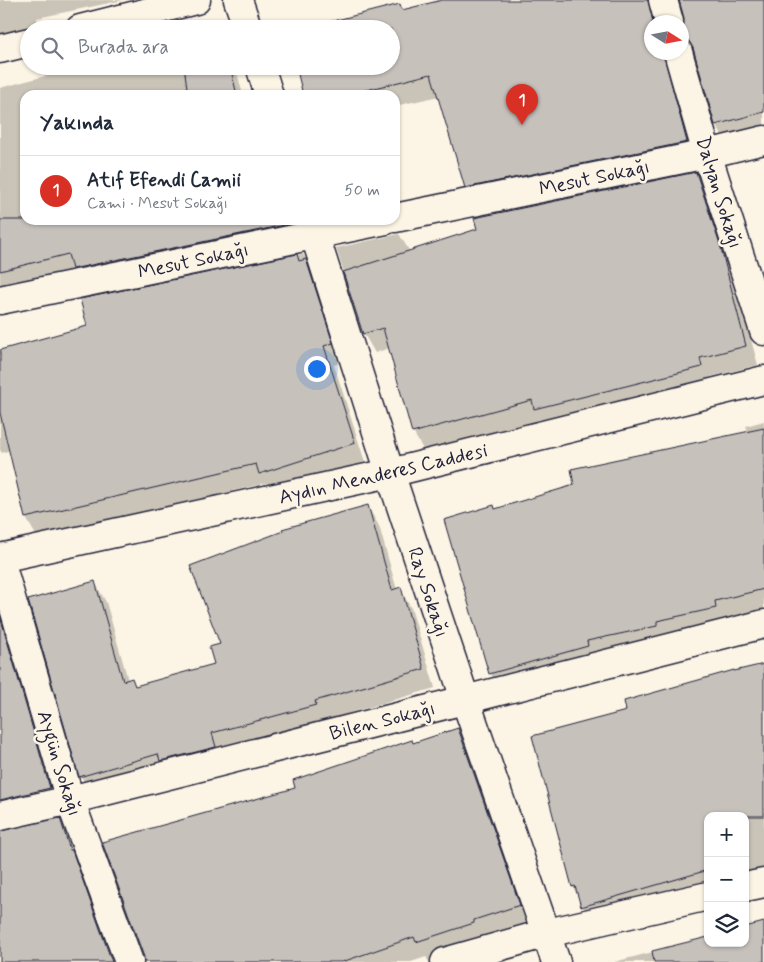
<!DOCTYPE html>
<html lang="tr">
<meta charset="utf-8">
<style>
body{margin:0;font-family:Mynerve,sans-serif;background:#f6f6f7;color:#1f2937}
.controls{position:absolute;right:15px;bottom:15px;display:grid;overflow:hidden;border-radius:10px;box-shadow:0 1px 4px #0004}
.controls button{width:45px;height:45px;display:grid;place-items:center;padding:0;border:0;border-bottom:1px solid #e0e1e3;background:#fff;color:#1f2937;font:25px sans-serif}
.compass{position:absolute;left:644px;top:15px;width:45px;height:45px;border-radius:50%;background:#fff;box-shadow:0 1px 4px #0004;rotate:101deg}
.you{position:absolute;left:316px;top:368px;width:18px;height:18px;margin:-12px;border:4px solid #fff;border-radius:50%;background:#1a73e8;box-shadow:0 0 0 8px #1a73e833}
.badge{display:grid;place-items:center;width:32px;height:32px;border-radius:50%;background:#d93025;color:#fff;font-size:16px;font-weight:700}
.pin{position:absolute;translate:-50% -41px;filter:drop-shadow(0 1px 2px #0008)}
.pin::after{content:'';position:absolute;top:26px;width:18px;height:15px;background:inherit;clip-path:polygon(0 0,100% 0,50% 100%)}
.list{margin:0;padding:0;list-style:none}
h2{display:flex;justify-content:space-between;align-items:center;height:65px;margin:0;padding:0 20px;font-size:21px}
h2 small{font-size:16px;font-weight:400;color:#747a83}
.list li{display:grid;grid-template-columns:32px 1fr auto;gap:15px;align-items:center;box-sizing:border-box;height:70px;padding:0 20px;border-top:1px solid #e0e1e3}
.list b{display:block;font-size:19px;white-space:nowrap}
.list p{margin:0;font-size:16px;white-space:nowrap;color:#747a83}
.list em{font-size:16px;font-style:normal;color:#747a83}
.icon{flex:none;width:28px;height:28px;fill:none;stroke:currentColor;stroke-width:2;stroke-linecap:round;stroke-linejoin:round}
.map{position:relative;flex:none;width:764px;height:962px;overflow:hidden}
.search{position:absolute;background:#fff;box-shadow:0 1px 4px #0004;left:20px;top:20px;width:380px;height:55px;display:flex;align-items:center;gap:12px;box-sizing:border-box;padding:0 18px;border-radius:28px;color:#747a83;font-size:19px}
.panel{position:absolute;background:#fff;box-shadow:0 1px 4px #0004;left:20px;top:90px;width:380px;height:135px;border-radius:15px}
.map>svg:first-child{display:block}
.shadow{fill:#0003;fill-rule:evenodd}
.building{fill:#c6c1bb;stroke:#22223b}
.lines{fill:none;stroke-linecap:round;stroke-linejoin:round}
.minor-casing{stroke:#22223b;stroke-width:31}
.minor{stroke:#fcf5e5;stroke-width:28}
.labels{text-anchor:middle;stroke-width:5;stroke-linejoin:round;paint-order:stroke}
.street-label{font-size:20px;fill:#22223b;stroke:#fcf5e5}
</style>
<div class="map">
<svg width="764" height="962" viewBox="0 0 764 962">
<rect width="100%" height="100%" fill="#fcf5e5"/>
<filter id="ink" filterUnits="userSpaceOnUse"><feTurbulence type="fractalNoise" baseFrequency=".02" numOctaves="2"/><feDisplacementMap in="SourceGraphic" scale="10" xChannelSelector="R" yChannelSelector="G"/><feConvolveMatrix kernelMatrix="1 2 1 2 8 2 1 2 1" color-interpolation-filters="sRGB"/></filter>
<g filter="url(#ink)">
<path class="shadow" d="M0 0H124L37 18 39 28 29 29 0 39Z
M447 0H764V136L728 145 716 125 697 59 686 57 698 163 478 208 466 187 439 96 395 106V95H304L391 66 400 6 403 12ZM670 5 682 6 685 18V27L682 33V52H652V22H659Z
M83 66H232L238 76 243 95H25V220H395V192L403 223 0 294V88Z
M696 174 707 192 731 268 758 365 710 377 712 386 546 428 541 419 424 451 413 432 389 348 375 353 364 334 336 248 399 234 410 252Z
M303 254 314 273 342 362 334 365 365 462 271 492 266 483 37 537 26 518 10 450 2 453 0 450V351L88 327 82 300Z
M764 421V612L502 694 491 674 445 521 495 510 748 432 746 426Z
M368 507 379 526 397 590 400 589 411 608 435 688 325 720 326 724 92 795 81 776 95 583 106 602 128 680 132 679 136 687 215 665 221 645Z
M0 615 9 630 61 809 0 826Z
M764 665V869L749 873 745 883V816H708V894L594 927 573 887 628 712Z
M458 729 470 749 530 925 485 943 429 962 426 957 411 962H145L297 789 413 744Z
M59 820 71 840 79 864 83 872 116 962H114L73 854 111 962H0V832Z
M764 922V962H614L708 938V943H745V927Z"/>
<path class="building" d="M442 0H648L653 22H652V52H663L687 142 465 188 431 74 346 95H303L296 66H391V29H301L400 4 402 10Z
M679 0H764V112L715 125 693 48 688 40 682 37 684 18Z
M184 66H230L237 95H188Z
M696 172 721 248 746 346 700 358 702 367 534 409 532 400 412 433 383 328 363 334 343 272 477 229 474 218Z
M0 220H287L289 224 72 269 68 254 0 271Z
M297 254 299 261 306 259 333 343 324 346 355 443 259 474 256 464 25 518 0 413V350L87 326 80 299Z
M764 428V589L715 601 716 608 657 621V626L587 641 588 646 489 674 444 520 494 505 495 509 574 485 571 469Z
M368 505 392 590 401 587 424 669 315 701 316 705 212 733 216 747 160 761 158 754 79 777 28 600 95 581 123 681 132 678 135 686 214 664 209 647 220 644 190 566 283 531 282 529Z
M0 616 50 788 0 800Z
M764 664V816H708V870L581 907 575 886 572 887 532 736 626 711 624 701 734 670V671Z
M458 728 520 905 474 920V923L416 942 414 937 342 962H144V957L102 842 295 788 293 780 412 740 413 743Z
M60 818 70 850H72L112 962H0V831Z
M764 922V962H654L652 951 708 937V943H745V927Z"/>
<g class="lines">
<g class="minor-casing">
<path id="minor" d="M238 0 248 29
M663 0 669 22
M80 29 196 0
M0 49 29 42
M678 52 707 154 764 331
M260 66 269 95
M395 218 707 154 764 140
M310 220 390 473 465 699 556 962
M0 300 386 220
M0 558 390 473 764 380
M0 560 70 800 129 962
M0 816 70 800 764 624
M745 887 764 883
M445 962 547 933 708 896"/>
</g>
<use href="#minor" class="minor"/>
</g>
</g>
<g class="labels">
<g class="street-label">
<text transform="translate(594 177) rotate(-12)" y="7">Mesut Sokağı</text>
<text transform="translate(720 192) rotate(73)" y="7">Dalyan Sokağı</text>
<text transform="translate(193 260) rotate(-12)" y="7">Mesut Sokağı</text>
<text transform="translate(383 473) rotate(-13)" y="7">Aydın Menderes Caddesi</text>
<text transform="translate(429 592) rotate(72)" y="7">Ray Sokağı</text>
<text transform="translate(382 720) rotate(-14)" y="7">Bilen Sokağı</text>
<text transform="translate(60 763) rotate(73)" y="7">Aygün Sokağı</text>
</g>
</g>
</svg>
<div class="controls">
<button>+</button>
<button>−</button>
<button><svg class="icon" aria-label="layers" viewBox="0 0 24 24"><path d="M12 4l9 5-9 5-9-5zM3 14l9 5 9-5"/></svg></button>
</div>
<svg class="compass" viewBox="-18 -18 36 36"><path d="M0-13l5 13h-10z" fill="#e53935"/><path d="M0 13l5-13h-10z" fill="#747a83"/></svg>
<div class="you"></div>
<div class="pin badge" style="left:522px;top:125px">1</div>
<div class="search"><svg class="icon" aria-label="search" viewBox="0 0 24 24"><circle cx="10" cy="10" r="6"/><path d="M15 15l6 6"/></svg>Burada ara</div>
<section class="panel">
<h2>Yakında<small></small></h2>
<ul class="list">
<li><span class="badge">1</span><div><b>Atıf Efendi Camii</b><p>Cami · Mesut Sokağı</p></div><em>50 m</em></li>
</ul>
</section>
</div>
